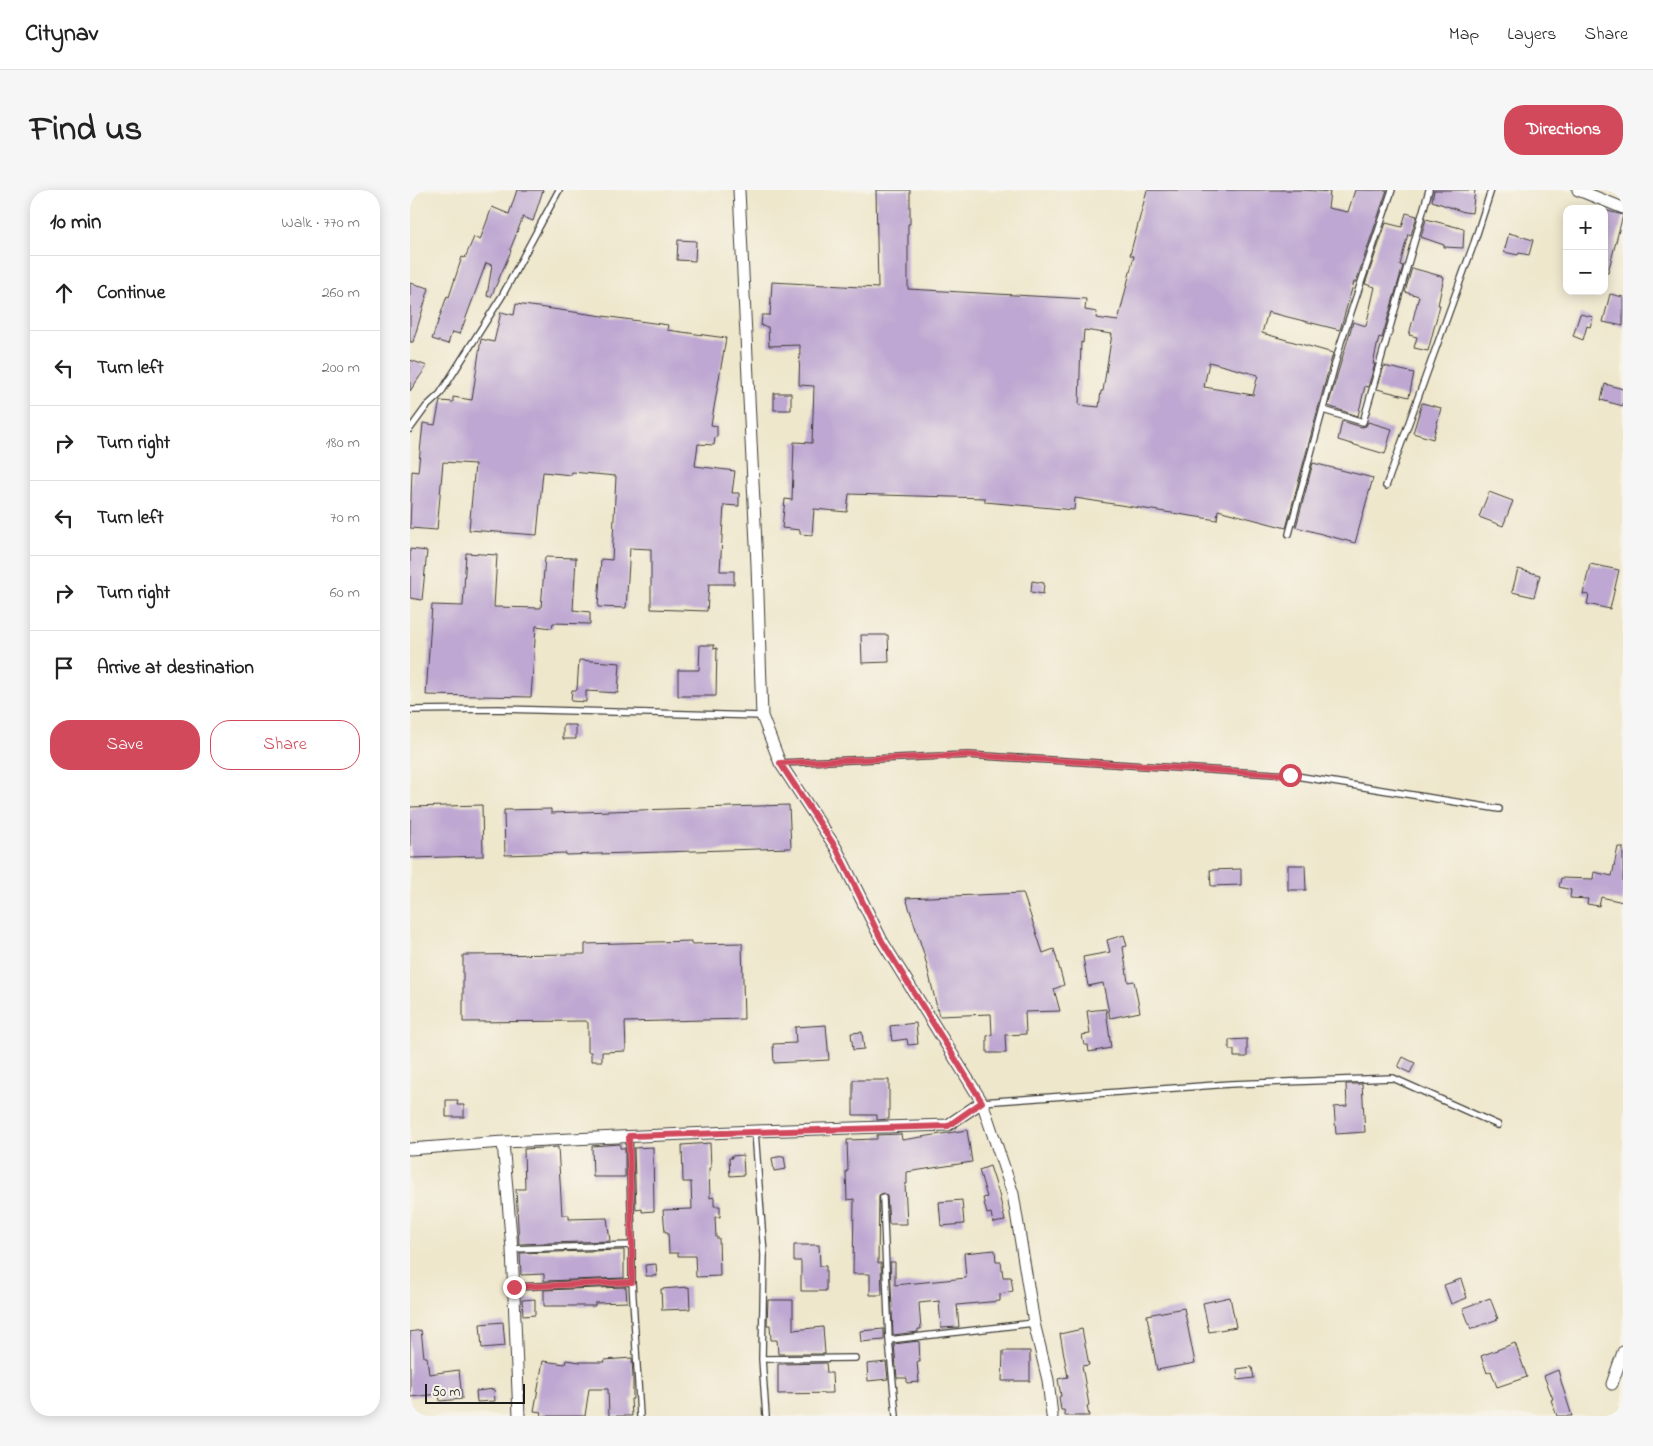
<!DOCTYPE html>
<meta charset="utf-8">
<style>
body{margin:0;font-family:"Indie Flower",sans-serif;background:#f6f6f6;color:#222}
.controls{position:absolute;right:15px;top:15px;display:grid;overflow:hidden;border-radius:10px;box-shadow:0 2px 12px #0003}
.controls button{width:45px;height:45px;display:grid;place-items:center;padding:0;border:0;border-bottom:1px solid #e0e0e0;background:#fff;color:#222;font:25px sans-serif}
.scale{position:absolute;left:15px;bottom:12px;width:100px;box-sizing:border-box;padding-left:5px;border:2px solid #1c1c1c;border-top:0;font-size:14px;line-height:18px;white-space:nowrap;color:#1c1c1c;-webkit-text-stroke:4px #f7f3e8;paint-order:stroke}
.stop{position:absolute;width:15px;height:15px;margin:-11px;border:4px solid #d1495b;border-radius:50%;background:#fff}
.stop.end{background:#d1495b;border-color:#fff;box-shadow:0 1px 5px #0008}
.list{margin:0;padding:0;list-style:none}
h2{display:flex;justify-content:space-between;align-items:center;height:65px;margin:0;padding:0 20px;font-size:21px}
h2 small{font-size:16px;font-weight:400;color:#767676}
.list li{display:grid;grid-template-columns:32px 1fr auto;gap:15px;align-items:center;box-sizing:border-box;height:75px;padding:0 20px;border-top:1px solid #e0e0e0}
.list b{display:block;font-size:19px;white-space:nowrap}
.list em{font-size:16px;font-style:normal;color:#767676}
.actions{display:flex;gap:10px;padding:15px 20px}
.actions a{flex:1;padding:11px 0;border:1px solid #d1495b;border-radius:20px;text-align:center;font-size:18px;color:#d1495b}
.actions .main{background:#d1495b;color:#fff}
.icon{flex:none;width:28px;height:28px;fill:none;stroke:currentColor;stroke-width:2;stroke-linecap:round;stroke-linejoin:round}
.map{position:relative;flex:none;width:1213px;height:1226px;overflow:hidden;border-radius:20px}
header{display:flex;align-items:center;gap:30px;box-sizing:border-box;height:70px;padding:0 25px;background:#fff;border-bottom:1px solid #e0e0e0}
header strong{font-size:24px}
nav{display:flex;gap:28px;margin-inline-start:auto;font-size:18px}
.intro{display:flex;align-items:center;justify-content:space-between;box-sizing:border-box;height:120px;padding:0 30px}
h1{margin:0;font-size:35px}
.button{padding:12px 22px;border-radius:20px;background:#d1495b;color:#fff;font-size:18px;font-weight:700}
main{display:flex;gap:30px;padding:0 30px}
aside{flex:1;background:#fff;border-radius:20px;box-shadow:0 2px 12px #0003}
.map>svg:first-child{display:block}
.building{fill:#bea7d2;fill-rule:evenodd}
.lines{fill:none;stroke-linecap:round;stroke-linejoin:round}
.service-casing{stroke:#3c3a36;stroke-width:8}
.minor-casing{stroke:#3c3a36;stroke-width:13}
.service{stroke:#fff;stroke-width:5.5}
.minor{stroke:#fff;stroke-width:11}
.route{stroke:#d1495b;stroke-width:6}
</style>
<header>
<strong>Citynav</strong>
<nav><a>Map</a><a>Layers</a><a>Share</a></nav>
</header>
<div class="intro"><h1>Find us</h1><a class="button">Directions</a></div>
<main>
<aside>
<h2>10 min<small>Walk · 770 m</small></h2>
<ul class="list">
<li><svg class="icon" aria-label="ahead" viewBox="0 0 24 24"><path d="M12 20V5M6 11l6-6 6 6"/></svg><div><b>Continue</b></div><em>260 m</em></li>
<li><svg class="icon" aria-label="left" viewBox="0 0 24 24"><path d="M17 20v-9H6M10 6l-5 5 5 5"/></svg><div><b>Turn left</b></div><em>200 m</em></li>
<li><svg class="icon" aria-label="right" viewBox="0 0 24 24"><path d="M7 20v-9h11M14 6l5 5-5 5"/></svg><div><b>Turn right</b></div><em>180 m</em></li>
<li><svg class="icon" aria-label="left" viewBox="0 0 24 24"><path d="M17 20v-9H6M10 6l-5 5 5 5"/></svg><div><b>Turn left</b></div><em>70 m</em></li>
<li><svg class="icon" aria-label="right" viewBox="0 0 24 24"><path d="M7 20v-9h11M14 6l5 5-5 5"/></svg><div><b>Turn right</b></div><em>60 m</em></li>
<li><svg class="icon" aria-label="arrive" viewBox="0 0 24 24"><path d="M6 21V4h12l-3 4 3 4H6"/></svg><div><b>Arrive at destination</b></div></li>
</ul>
<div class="actions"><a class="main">Save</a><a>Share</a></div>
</aside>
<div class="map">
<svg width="1213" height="1226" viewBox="0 0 1213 1226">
<rect width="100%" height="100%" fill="#f7f3e8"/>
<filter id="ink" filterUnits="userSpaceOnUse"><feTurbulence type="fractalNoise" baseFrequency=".02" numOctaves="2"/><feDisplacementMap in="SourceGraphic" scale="10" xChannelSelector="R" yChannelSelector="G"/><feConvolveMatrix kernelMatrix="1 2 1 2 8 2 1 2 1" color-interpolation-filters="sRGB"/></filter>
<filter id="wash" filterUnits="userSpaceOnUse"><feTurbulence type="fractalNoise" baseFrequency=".0096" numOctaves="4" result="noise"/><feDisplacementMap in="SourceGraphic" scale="20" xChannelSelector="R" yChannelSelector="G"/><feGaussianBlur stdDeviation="1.12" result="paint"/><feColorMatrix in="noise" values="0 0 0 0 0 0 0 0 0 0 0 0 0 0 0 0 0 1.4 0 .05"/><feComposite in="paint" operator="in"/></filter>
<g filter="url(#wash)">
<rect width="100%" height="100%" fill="#eee7cc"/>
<g id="blocks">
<path class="building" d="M107 0H133L123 31 113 27 100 60 101 61 81 107 77 106 82 75 76 73 50 144 42 142 38 154 22 149 37 106 39 107 52 67 55 68 64 47 70 50 82 17 99 24Z
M466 0H500V34H498V99L676 109 675 120 687 122 686 128 708 131 724 66 720 65 737 0H893L920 2 918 18 938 22 945 0H977L946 92H944L930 140 858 122 852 143 923 163 876 338 808 320 807 330 665 308 664 320 575 312V308L439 304 437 322 404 319 402 345 390 344V340L372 338 375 309 382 310 384 252 402 253 404 196 389 195 390 155 359 156 358 137 351 136 352 125H360L362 92 468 98ZM674 140 702 144 693 201H691L689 217 669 215 671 152 673 153ZM799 172 848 185 843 205 794 197Z
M1024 0H1065L1062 23 1054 22 1022 11Z
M1194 20 1213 25 1198 82H1194Z
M996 23 1007 26 1001 45 998 44 990 75 993 76 972 148 969 147 963 174H965L958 197 955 196 948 226 918 216 943 132 956 136 965 97 955 94 976 33 992 37Z
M1016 29 1054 39 1053 58 1034 57V55L1011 47Z
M1099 43 1123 50 1119 65 1109 63 1108 65 1094 62Z
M268 50 286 51 285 71 267 70Z
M1002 78 1034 87 1028 115H1030L1018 161 1004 158 1007 147 999 145 1009 106 995 102Z
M0 93 19 98 3 152H0Z
M1200 104 1213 107V136L1193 132Z
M106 114 258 135 257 140 316 148 301 235 307 236V247H305L304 255 288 254 285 276 325 281 322 303H329V316L314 315 310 381H324V394H299L297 421 241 419V359L220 358 216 418 188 417 191 369 202 370 206 286 162 282 161 285 133 282 127 345 59 340 65 274 33 272 27 340 0 338 2 281 8 282 13 233 25 235 30 211 43 212V207L62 210 71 149 84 152 91 122 104 125Z
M1170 124 1183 127 1180 137 1177 136 1173 150 1163 146Z
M0 170 17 176 0 201Z
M974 176 1004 183 999 207 967 199Z
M1195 194 1213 199V216L1191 210Z
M364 203H381V220H364Z
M1012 213 1031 218 1023 249 1003 243Z
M932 231 952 237 956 236 958 232 982 239 975 264 928 250Z
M903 273 963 288 945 353 886 337Z
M1079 302 1103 311 1093 336 1069 327Z
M0 359 17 361 12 410 0 408Z
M56 363 87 365 84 417 131 418 135 367 166 368 163 420 180 422V434L143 433 142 438 126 436 121 507 16 505 22 415 53 416Z
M1180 374 1209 380 1200 419 1177 414 1179 405 1173 404Z
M1108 379 1130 385 1124 407 1102 402Z
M622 391 634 393 633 404 621 402Z
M451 445H478L479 472 452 473Z
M290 455H304V459L307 458 306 506H268V480H289Z
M169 470 210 473 208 503 176 501V512L161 511 162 500H167Z
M153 535H166V549H153Z
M72 615 73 666 0 668V617Z
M379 615 381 658 156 665V663L95 665 94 620 141 619V623Z
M1208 657H1213V712L1191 707 1189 716 1177 714 1178 709 1160 708 1161 700 1149 697 1151 688 1183 689 1184 682 1202 686Z
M878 675H895L896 700H878Z
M831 679V695L801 696 800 680Z
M613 703 633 763 644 759 654 795 644 799 650 821 615 822 616 844 595 845 596 863H577V846L582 845 581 824 529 826 514 764 496 708Z
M714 745 717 756 713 757 718 792 724 791 730 822 700 828 693 793 678 796 673 767 700 762 697 750Z
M281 751V754L332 753 334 829 215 832 216 861 192 862V871H181V862H178V833L176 831 53 832V765L175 764V754Z
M696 819 701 858 679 862 678 855H674L672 845 680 844 677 821Z
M506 833 508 854 498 855 497 849 482 851 480 836Z
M416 835 419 870 364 873 363 854 386 853 385 837Z
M452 842 454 859 443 860 441 843Z
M837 849V867H824V860H819V850Z
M993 867 1005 873 1000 883 988 877Z
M443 890H479V929L467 930V925H443Z
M936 894H952L955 942 926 944 924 917 937 916Z
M36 910H48L47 915H54V927H36Z
M557 940 562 972 497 982V994H495L497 1034H479L477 1006 473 1003 469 1005 468 1073H471L472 1105H460V1084H443L444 1009 437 1010 436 981H438L437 950 467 949V945L491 944 492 950Z
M300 953 301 978H299L300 1008 304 1007V1016H310V1027H305L306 1048H309L310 1086 286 1087 285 1066H268V1063H259L258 1042H255L253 1020 282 1019 281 992H273L272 955Z
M210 954V958H215V987H183L182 956Z
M148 957 152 1025H159V1029L197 1028 200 1051 109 1054 106 999H115L114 959Z
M243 957 244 1021 232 1022V1019L226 1020 224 958Z
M333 965 334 985 320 986 319 968H322L321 966Z
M374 966 376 979 364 981 362 968Z
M580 976 589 1004 595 1031 583 1033 581 1023 577 1024 573 1008 577 1007 569 980Z
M552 1010 554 1034 531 1036 529 1012Z
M384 1055H409L410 1076H416V1101H391V1071H384Z
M214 1060V1088L134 1091V1084L111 1085 110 1063Z
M585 1060 586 1072H591L593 1087H601L603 1101 590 1104V1111L547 1115 549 1137 531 1138 529 1111 509 1113 511 1139H508V1142L483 1145 480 1072H485V1095L556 1088 554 1063Z
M246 1074 247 1086H236L235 1075Z
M1051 1089 1057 1108 1041 1114 1034 1095Z
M216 1097 217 1112 185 1113V1116H134V1100Z
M279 1097 280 1119 252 1120 251 1099Z
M820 1107 826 1137 799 1142 793 1113Z
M1080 1108 1088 1129 1061 1139 1053 1118Z
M125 1109V1125L113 1126 112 1110Z
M358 1110H383V1140L413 1137 415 1164H368L367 1150H361L360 1135H357Z
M774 1118 785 1173 747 1180 737 1126V1125Z
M93 1132 95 1156 72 1158 70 1134Z
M474 1139V1150L451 1152 450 1141Z
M672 1139 679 1175 672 1176 679 1215 677 1216 679 1226H655L654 1220H651L649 1207 651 1206 648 1189 658 1187 650 1144Z
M11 1140 14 1167H17L19 1184 49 1180 52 1209 30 1211 29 1204 0 1207V1142Z
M509 1151 510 1172H507L509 1192 497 1193V1188H487L484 1154Z
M1105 1153 1117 1187 1087 1197 1081 1181 1077 1183 1071 1166Z
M593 1161H620V1191H592Z
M222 1168 223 1189V1209H221L222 1226H199L198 1199H179L175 1226H131L132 1222 124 1221 133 1171 155 1174 156 1170 170 1172H195L194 1170Z
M476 1172 478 1189 458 1191 457 1174Z
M416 1173 417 1183H422L423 1203 368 1204V1174Z
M842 1177 844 1188 828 1190 827 1179Z
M1148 1180 1153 1198 1162 1226H1147L1141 1210 1143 1209 1134 1186Z
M84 1199 85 1211 67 1212 66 1201Z"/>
</g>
</g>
<g filter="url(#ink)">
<use href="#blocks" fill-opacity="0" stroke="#3c3a36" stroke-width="1"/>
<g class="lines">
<g class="service-casing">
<path id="service" d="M913 220 953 232 1019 0
M0 239 16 217 30 204 92 106 149 0
M976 296 1064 53 1081 0
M879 344 931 152 982 0
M0 520 88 519 352 526
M370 573 558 565 880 585 1089 619
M572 912 820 894 983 888 1088 935
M345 941 354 1065 352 1169 356 1226
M219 946 222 1055V1092L230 1226
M473 1008 479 1150 486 1226
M102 1059 222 1055
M104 1097 222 1092
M479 1150 624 1133
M352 1169 445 1168"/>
</g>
<g class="minor-casing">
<path id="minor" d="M329 0 347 375 352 526 370 573 426 658 472 751 572 912 603 1004 624 1133 638 1190 642 1226
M1168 0 1213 18
M93 952 102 1059 109 1226
M0 959 93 952 345 941 538 935 572 912
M1202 1194 1213 1162"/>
</g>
<use href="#service" class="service"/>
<use href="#minor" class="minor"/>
</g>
</g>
<g class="lines" filter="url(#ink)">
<path class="route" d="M104 1097 222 1092V1055L219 946 538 936 572 912 472 751 426 658 370 573 558 565 880 585"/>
</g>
</svg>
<div class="controls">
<button>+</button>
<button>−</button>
</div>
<div class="scale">50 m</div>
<div class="stop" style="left:880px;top:585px"></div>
<div class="stop end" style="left:104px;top:1097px"></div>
</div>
</main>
